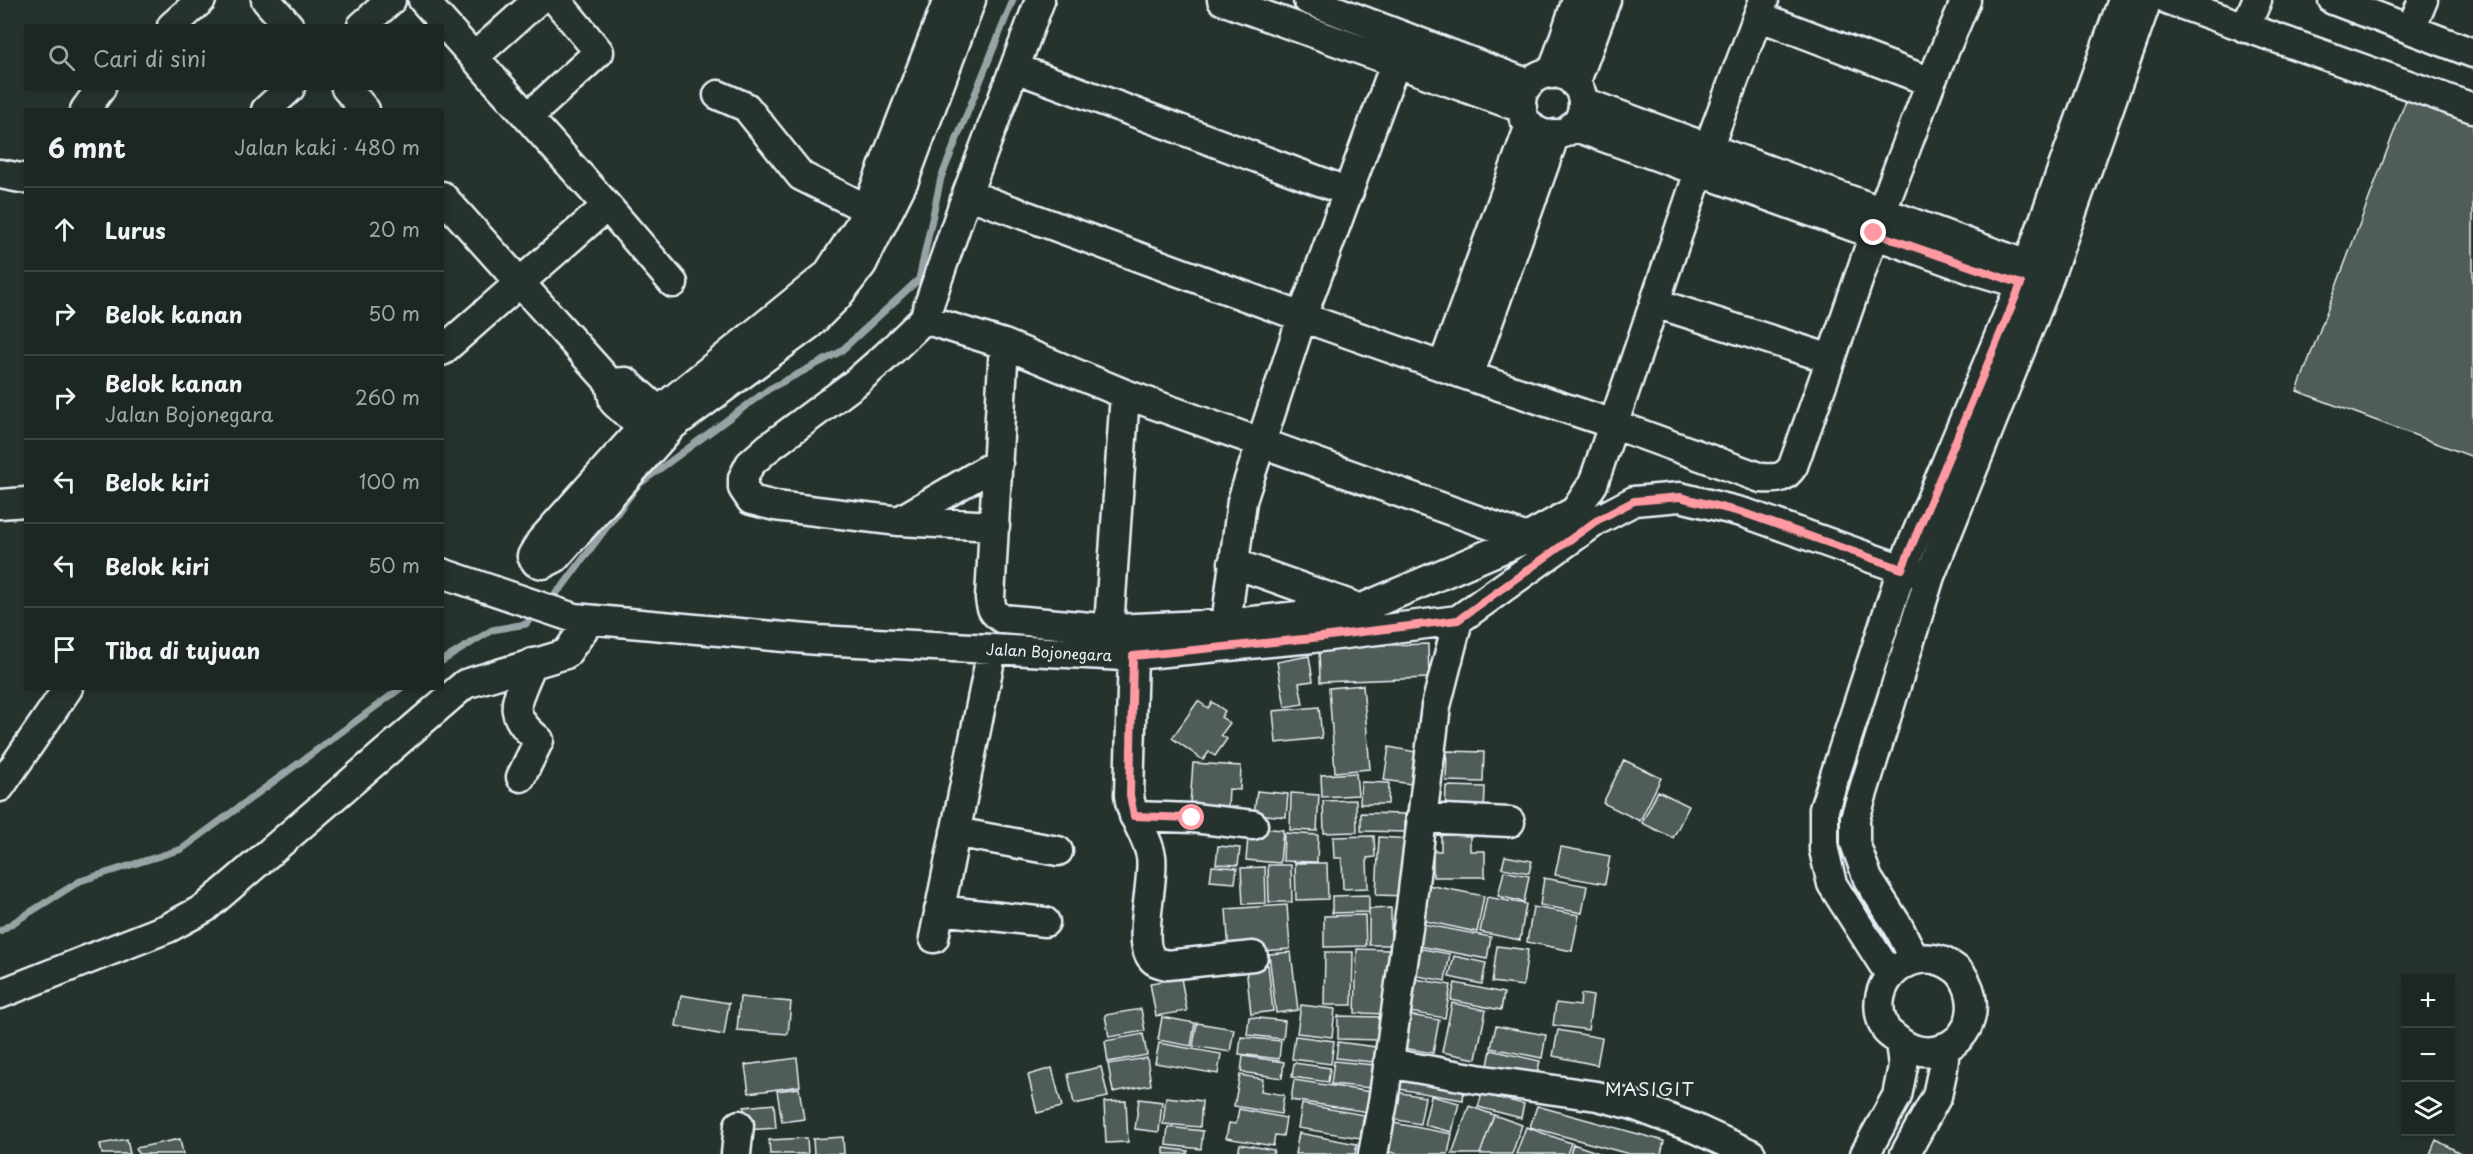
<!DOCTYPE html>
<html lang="id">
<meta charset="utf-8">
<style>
body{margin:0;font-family:"Playpen Sans",sans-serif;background:#252e2a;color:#f1f3f6}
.controls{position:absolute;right:18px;bottom:18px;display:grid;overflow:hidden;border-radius:0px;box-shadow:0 3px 9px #0003}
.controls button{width:54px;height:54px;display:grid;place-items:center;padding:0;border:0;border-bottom:2px solid #3a4340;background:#1c2622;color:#f1f3f6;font:30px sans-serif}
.stop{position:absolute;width:18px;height:18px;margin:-14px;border:4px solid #ff9aa2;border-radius:50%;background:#fff}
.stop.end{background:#ff9aa2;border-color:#fff;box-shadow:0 2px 6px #0008}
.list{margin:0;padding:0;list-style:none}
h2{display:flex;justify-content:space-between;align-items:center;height:78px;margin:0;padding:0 24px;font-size:26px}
h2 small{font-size:20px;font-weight:400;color:#a0a5a5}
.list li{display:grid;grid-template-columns:39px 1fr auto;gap:18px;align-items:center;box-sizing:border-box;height:84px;padding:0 24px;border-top:2px solid #3a4340}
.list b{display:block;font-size:22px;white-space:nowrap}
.list p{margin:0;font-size:20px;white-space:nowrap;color:#a0a5a5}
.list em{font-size:20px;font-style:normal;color:#a0a5a5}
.icon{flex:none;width:33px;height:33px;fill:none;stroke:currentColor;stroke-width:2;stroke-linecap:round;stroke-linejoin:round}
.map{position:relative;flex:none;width:2473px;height:1154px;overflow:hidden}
.search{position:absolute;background:#1c2622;box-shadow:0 3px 9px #0003;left:24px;top:24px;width:420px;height:66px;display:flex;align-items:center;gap:15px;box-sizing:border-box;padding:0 21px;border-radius:0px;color:#a0a5a5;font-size:22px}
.panel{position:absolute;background:#1c2622;box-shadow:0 3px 9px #0003;left:24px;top:108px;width:420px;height:582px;border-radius:0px}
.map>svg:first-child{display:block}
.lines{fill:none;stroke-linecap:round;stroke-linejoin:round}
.stream{stroke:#98a3a5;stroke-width:7}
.building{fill:#505c59;stroke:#e8f1f8;stroke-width:1.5}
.minor-casing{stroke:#e8f1f8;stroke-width:33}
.minor{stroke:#26332d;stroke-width:28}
.route{stroke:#ff9aa2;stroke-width:8}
.labels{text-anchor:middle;stroke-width:4.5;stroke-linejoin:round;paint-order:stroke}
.street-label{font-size:15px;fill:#e8f1f8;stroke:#26332d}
.quarter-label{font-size:18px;letter-spacing:1.5px;fill:#e8f1f8;stroke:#26332d}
</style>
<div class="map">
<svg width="2473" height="1154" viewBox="0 0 2473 1154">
<rect width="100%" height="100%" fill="#26332d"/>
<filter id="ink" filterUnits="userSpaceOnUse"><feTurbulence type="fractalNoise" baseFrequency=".0167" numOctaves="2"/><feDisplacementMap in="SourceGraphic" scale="12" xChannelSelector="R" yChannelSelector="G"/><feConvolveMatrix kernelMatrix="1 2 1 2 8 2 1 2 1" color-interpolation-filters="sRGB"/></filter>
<g filter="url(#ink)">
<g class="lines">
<path class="stream" d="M548 601 563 586 638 485 769 389 840 352 919 279 941 178 1013 0
M442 661 492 630 526 624 536 613
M0 931 80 881 182 849 401 688"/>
</g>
<path class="building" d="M2406 100 2473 122V457L2297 391Z
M1428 644 1429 678 1320 682 1319 647Z
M1309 656 1313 681 1299 683 1303 704 1285 707 1277 662Z
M1363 685 1370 769 1335 772 1329 688Z
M1198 701 1208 708 1212 702 1225 711 1221 717 1230 723 1221 735 1227 739 1215 756 1209 752 1203 760 1172 738Z
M1319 707 1322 738 1276 743 1273 711Z
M1389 747 1416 752 1411 784 1384 780Z
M1447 751 1484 752 1483 782 1446 781Z
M1624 760 1661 778 1640 821 1603 803Z
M1193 763 1241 766 1240 790 1229 789 1228 807 1190 804Z
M1356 773 1358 795 1322 797 1321 775Z
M1361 782 1389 783 1388 804H1360Z
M1446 786 1485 787 1484 815 1445 814Z
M1257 791 1288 794 1286 817 1254 814Z
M1658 791 1689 806 1673 838 1642 823Z
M1291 793 1319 795 1317 831 1290 830Z
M1356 800 1357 832 1324 833 1323 801Z
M1361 813 1405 814V832L1361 831Z
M1441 823H1470V851H1485V877H1433V851H1441Z
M1249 827 1283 830 1280 863 1246 860Z
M1284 833 1318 835 1317 862 1283 861Z
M1374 836 1375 857 1367 858 1368 888 1343 889 1342 858H1334L1333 837Z
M1379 837 1410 839 1406 896 1376 895Z
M1218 846 1240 848 1238 865 1216 864Z
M1561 847 1610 856 1605 884 1555 875Z
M1505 856 1532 861 1529 873 1502 868Z
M1295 863H1327L1328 899 1296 900Z
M1268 865H1291L1292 902H1269Z
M1212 866 1237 868 1235 883 1210 881Z
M1265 867 1266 903 1243 904 1241 868Z
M1504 871 1529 876 1524 902 1498 896Z
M1544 878 1587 886 1582 913 1540 905Z
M1423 884 1484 896 1477 932 1416 919Z
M1369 895V912L1332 913V896Z
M1487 897 1526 904 1520 940 1480 932Z
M1287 905 1290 949 1229 953 1226 909Z
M1533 907 1579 915 1572 951 1527 942Z
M1391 908V945H1369V909Z
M1365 915 1366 946 1324 947V916Z
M1418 923 1491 937 1487 959 1414 945Z
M1497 946 1528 950 1523 986 1492 982Z
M1417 948 1450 954 1445 981 1412 975Z
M1357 949 1391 950 1390 1014 1355 1013Z
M1291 952 1298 1010 1276 1013 1269 954Z
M1325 952H1353L1352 1005H1324Z
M1454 956 1486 963 1482 984 1449 977Z
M1268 965 1273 1011 1251 1014 1246 967Z
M1181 978 1187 1011 1156 1016 1150 983Z
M1409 978 1451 985 1445 1018 1403 1011Z
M1455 983 1504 993 1501 1010 1451 1000Z
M1581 994 1593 996 1588 1030 1553 1025 1556 1003 1580 1006Z
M681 995 729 1003 724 1035 676 1026Z
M740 997 791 1002 788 1034 737 1030Z
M1452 1003 1486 1010 1476 1059 1442 1052Z
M1301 1005 1335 1009 1332 1037 1297 1033Z
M1141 1009 1145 1031 1109 1037 1105 1015Z
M1403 1014 1439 1020 1433 1053 1397 1047Z
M1338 1016 1379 1017V1040L1338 1039Z
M1162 1017 1195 1023 1191 1046 1158 1040Z
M1249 1017 1285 1021 1283 1039 1247 1035Z
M1197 1023 1234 1029 1230 1052 1193 1046Z
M1496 1026 1546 1035 1542 1058 1491 1048Z
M1558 1030 1602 1038 1597 1065 1553 1056Z
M1143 1034 1147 1055 1108 1062 1105 1041Z
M1295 1036 1334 1041 1331 1064 1292 1059Z
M1241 1037 1281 1041 1279 1059 1239 1054Z
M1338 1042 1376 1047 1373 1062 1336 1058Z
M1159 1043 1221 1054 1218 1074 1155 1063Z
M1491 1050 1540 1061 1534 1086 1486 1076Z
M1243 1056 1284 1062 1282 1078 1241 1072Z
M797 1058 800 1086 749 1093 745 1065Z
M1147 1058 1151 1085 1113 1092 1108 1064Z
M1334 1061 1374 1065 1371 1088 1331 1084Z
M1294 1063 1330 1068 1328 1082 1292 1077Z
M1101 1067 1108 1097 1074 1104 1068 1074Z
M1052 1068 1062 1107 1037 1113 1028 1075Z
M1240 1075 1263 1079 1261 1091 1284 1095 1281 1114 1234 1106Z
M1395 1079 1464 1090 1463 1100 1393 1088Z
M1294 1080 1371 1092 1368 1112 1291 1100Z
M799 1088 804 1119 782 1122 777 1091Z
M1390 1091 1425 1097 1420 1124 1386 1118Z
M1482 1094 1524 1104 1521 1118 1478 1107Z
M1431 1096 1459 1103 1452 1132 1424 1125Z
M1166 1097 1202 1101 1200 1127 1163 1124Z
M1139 1099 1162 1102 1159 1132 1135 1129Z
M1126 1101 1128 1142 1106 1143 1104 1102Z
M774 1104 776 1128 746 1130 744 1107Z
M1302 1104 1364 1115 1360 1138 1298 1128Z
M1469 1106 1494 1115 1480 1154H1452Z
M1537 1106 1664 1141 1661 1154H1629L1530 1127Z
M1239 1109 1286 1118 1283 1136 1275 1135 1273 1146 1226 1138 1229 1123 1236 1124Z
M1494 1115 1522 1125 1512 1154H1480Z
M1383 1121 1452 1134 1448 1154H1400L1377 1150Z
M1168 1127 1203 1131 1201 1149 1166 1145Z
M1526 1127 1571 1143 1567 1154H1516Z
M1299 1133 1357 1144 1355 1154H1295Z
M843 1137 844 1154H814L813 1139Z
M807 1138 808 1154H770L769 1140Z
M127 1139 130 1154H102L100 1144Z
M180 1139 183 1154H138L136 1148Z
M2436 1140 2462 1154H2430Z
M1240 1144 1274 1150 1273 1154H1238Z
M1573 1144 1602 1154H1570Z
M1164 1148 1188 1151 1187 1154H1164Z"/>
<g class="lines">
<g class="minor-casing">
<path id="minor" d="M266 0 289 26
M423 0 607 206 442 351
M948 0 867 209 859 226 827 275 658 412 643 427 541 541 532 556 536 562 543 564 555 558 673 425 809 325 837 297 862 264 904 180 971 0
M1222 0 1522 108
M1308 0 1529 84
M2169 0 2473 108
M2333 0 2473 53
M1758 16 1931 82
M172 26 201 0
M362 26 391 0
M2245 28 2257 0
M2411 29 2423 0
M474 57 538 0
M1015 68 1349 192
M1521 104a31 31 0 1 1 62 0a31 31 0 1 1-62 0Z
M1552 74 1577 0
M1575 84 1606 0
M346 88 365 110
M718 95 746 107 801 176 867 209
M1583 102 2046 272
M85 110 101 88
M266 110 290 88
M528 117 599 52 556 0
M1573 126 1971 269 2038 289
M0 174 26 179
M967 194 1302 317 1469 376 1613 424 1761 478C1776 479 1785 479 1793 466L1831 359
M442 196 610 383 614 402 655 439
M607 206 673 283
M1655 303 1831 359 1882 211 1931 82 1966 0
M924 319 1004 344 1125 394 1527 538
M1004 344 990 598C991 609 993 613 1003 619L1112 629
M1443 366 1530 125
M1469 376 1555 134
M610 383 626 382 672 423
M1125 394 1110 612 1112 629 1226 624 1360 609 1527 538 1575 511 1593 484 1699 172 1764 0
M0 504 26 502
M899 521 998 463
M995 526 899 521 775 506 751 500 743 488V478L750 464 768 448 854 384 886 356 924 319 967 194 1040 0
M1233 563 1353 606
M442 573 574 618 818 640 1124 656 1313 638 1458 620 1596 521 1634 501 1680 497 1745 513 1902 569 1930 576
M1226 624 1242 501 1302 317 1405 37
M1133 655 1129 795C1131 818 1147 834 1151 856 1155 880 1137 940 1151 957 1155 963 1161 963 1167 965L1253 956
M521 777 539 740C503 711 518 700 532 663
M0 787 68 688
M1134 816 1193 818 1253 825
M1421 818 1510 822
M955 832 1058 851
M939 910 1045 922
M934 938 992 650
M1915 960 1898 926 1868 879 1855 843V818L1930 576 2044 291 2147 0
M1890 975 1832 884 1824 850V809L1902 569 2021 284 2123 0
M0 994 168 928 205 908 465 684 566 654 590 620
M1388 1063 1477 1079 1597 1096 1633 1105 1694 1128 1751 1154
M736 1154 739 1125
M1373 1154 1383 1102 1411 907 1436 706 1458 620
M1865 1154 1897 1096 1903 1066 1900 1042C1896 1038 1889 1034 1886 1030 1860 983 1916 936 1957 970 1963 975 1966 981 1969 989 1984 1034 1937 1069 1900 1042
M1905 1154 1937 1096 1943 1068 1945 1047"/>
</g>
<use href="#minor" class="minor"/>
</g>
</g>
<g class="lines" filter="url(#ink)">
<path class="route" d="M1192 818 1134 816 1130 795 1133 656 1313 638 1458 620 1596 521 1634 501 1680 497 1744 513 1902 569 2021 284 1874 233"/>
</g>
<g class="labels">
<g class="street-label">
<text transform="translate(1049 653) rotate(3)" y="5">Jalan Bojonegara</text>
</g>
<g class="quarter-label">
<text x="1650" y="1096">MASIGIT</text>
</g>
</g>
</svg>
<div class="controls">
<button>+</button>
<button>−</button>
<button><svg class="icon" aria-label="layers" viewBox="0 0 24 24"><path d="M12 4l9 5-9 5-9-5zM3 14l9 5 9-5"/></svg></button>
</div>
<div class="stop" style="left:1192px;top:818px"></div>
<div class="stop end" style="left:1874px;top:233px"></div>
<div class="search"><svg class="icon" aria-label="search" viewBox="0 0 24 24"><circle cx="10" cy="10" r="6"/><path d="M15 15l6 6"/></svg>Cari di sini</div>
<section class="panel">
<h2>6 mnt<small>Jalan kaki · 480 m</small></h2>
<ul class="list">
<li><svg class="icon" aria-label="ahead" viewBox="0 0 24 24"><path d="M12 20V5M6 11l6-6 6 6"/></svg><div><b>Lurus</b></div><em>20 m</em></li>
<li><svg class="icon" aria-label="right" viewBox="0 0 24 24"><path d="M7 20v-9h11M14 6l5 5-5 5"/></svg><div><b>Belok kanan</b></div><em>50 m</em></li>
<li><svg class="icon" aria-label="right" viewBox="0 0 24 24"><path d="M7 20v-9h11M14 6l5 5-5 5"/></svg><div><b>Belok kanan</b><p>Jalan Bojonegara</p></div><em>260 m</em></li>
<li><svg class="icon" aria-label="left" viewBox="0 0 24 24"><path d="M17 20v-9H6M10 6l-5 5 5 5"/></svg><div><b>Belok kiri</b></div><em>100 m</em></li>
<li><svg class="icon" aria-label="left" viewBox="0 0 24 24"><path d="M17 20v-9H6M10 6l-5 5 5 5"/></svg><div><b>Belok kiri</b></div><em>50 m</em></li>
<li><svg class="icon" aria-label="arrive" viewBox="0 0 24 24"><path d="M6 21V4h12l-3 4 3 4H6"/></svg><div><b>Tiba di tujuan</b></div></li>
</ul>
</section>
</div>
